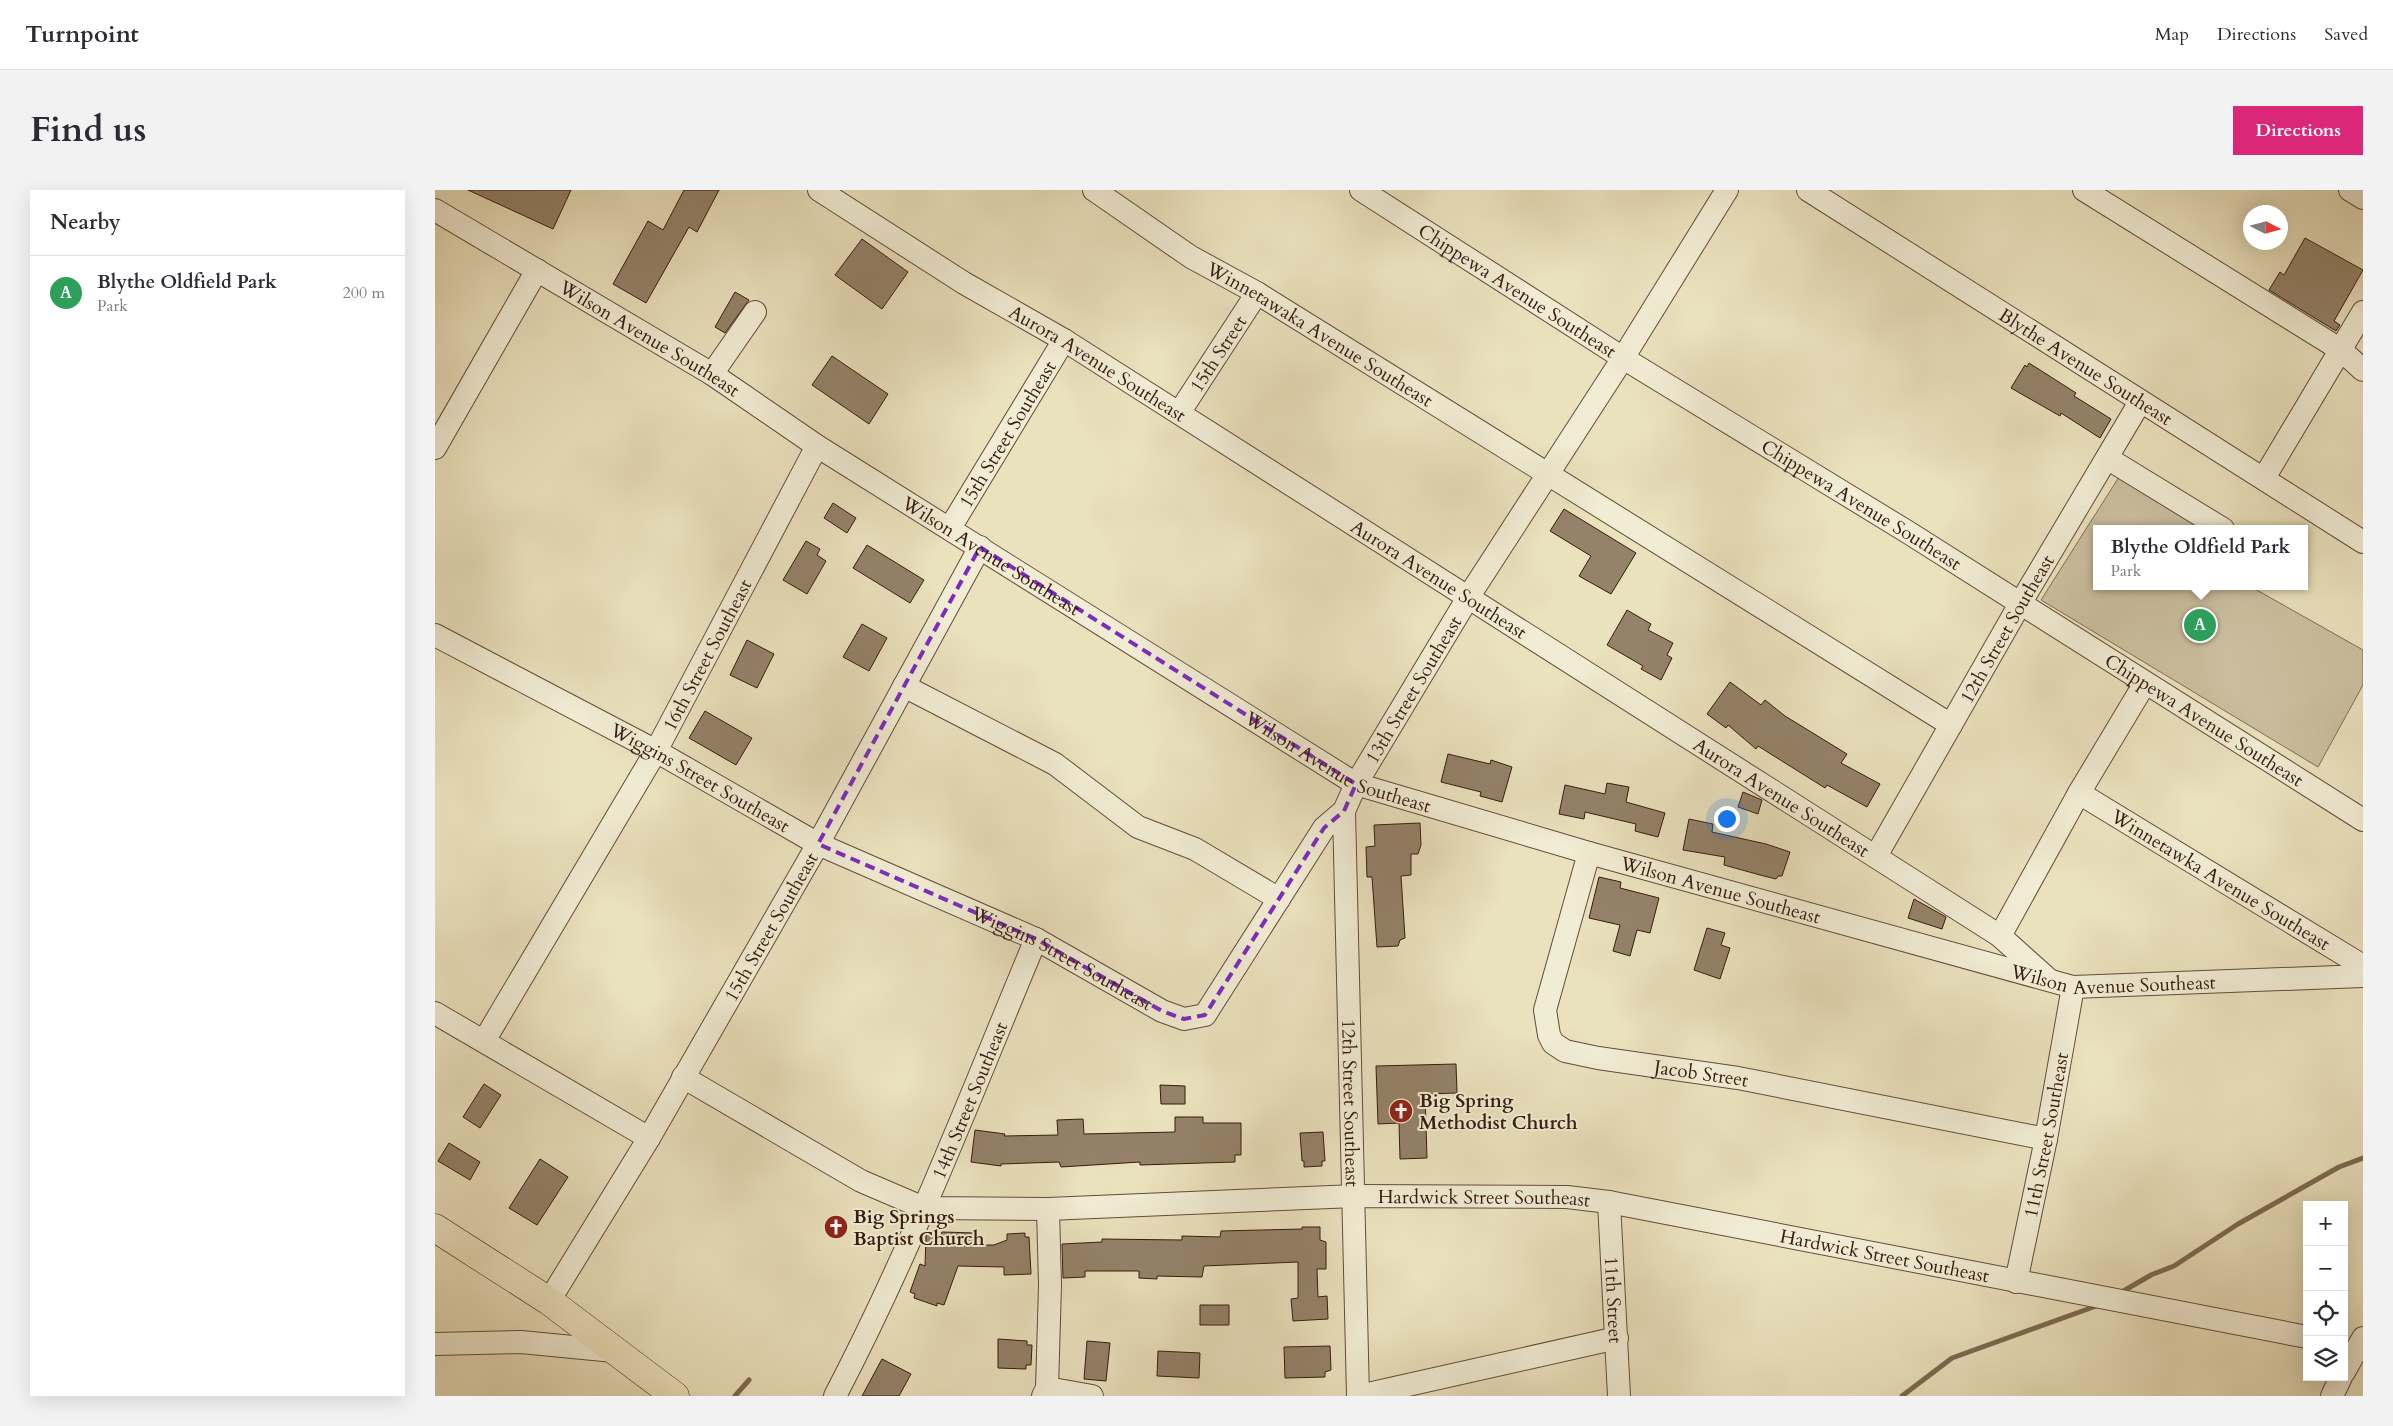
<!DOCTYPE html>
<meta charset="utf-8">
<style>
body{margin:0;font-family:Cardo,serif;background:#f2f2f3;color:#2b2b33}
.controls{position:absolute;right:15px;bottom:15px;display:grid;overflow:hidden;border-radius:0px;box-shadow:0 5px 20px #0002}
.controls button{width:45px;height:45px;display:grid;place-items:center;padding:0;border:0;border-bottom:1px solid #e1e1e2;background:#fff;color:#2b2b33;font:25px sans-serif}
.compass{position:absolute;left:1808px;top:15px;width:45px;height:45px;border-radius:50%;background:#fff;box-shadow:0 5px 20px #0002;rotate:96deg}
.you{position:absolute;left:1291px;top:628px;width:18px;height:18px;margin:-12px;border:4px solid #fff;border-radius:50%;background:#1a73e8;box-shadow:0 0 0 8px #1a73e833}
.badge{display:grid;place-items:center;width:32px;height:32px;border-radius:50%;background:#db2777;color:#fff;font-size:16px;font-weight:700}
.pin{position:absolute;translate:-50% -50%;border:2px solid #fff;box-shadow:0 1px 5px #0006}
.popup{position:absolute;left:1658px;top:335px;width:215px;height:65px;box-sizing:border-box;display:grid;place-content:center;border-radius:0px;background:#fff;filter:drop-shadow(0 1px 4px #0005);font-size:16px;white-space:nowrap;color:#7c7c81}
.popup b{font-size:19px;color:#2b2b33}
.popup::after{content:'';position:absolute;left:50%;top:100%;margin-left:-10px;border:10px solid transparent;border-top-color:#fff}
.list{margin:0;padding:0;list-style:none}
h2{display:flex;justify-content:space-between;align-items:center;height:65px;margin:0;padding:0 20px;font-size:21px}
h2 small{font-size:16px;font-weight:400;color:#7c7c81}
.list li{display:grid;grid-template-columns:32px 1fr auto;gap:15px;align-items:center;box-sizing:border-box;height:75px;padding:0 20px;border-top:1px solid #e1e1e2}
.list b{display:block;font-size:19px;white-space:nowrap}
.list p{margin:0;font-size:16px;white-space:nowrap;color:#7c7c81}
.list em{font-size:16px;font-style:normal;color:#7c7c81}
.icon{flex:none;width:28px;height:28px;fill:none;stroke:currentColor;stroke-width:2;stroke-linecap:round;stroke-linejoin:round}
.map{position:relative;flex:none;width:1928px;height:1206px;overflow:hidden;border-radius:0px}
header{display:flex;align-items:center;gap:30px;box-sizing:border-box;height:70px;padding:0 25px;background:#fff;border-bottom:1px solid #e1e1e2}
header strong{font-size:24px}
nav{display:flex;gap:28px;margin-inline-start:auto;font-size:18px}
.intro{display:flex;align-items:center;justify-content:space-between;box-sizing:border-box;height:120px;padding:0 30px}
h1{margin:0;font-size:35px}
.button{padding:12px 22px;border-radius:0px;background:#db2777;color:#fff;font-size:18px;font-weight:700}
main{display:flex;gap:30px;padding:0 30px}
aside{flex:1;background:#fff;border-radius:0px;box-shadow:0 5px 20px #0002}
.map>svg:first-child{display:block}
.green{fill:#cbbf9f;stroke:#806d56}
.lines{fill:none;stroke-linecap:round;stroke-linejoin:round}
.stream{stroke:#7d6a53;stroke-width:5}
.building{fill:#948269;stroke:#361b0d}
.minor-casing{stroke:#634c39;stroke-width:24}
.major-casing{stroke:#361b0d;stroke-width:29}
.minor{stroke:#f1ecd4;stroke-width:22}
.major{stroke:#eae1bd;stroke-width:28}
.marked{fill:none;stroke:#7b2cbf;stroke-width:4;stroke-dasharray:10 6;stroke-linejoin:round}
.labels{text-anchor:middle;stroke-width:4;stroke-linejoin:round;paint-order:stroke}
.street-label{font-size:19px;fill:#361b0d;stroke:#f1ecd4}
.poi-label{font-size:19px;font-weight:bold;fill:#361b0d;stroke:#f1ecd4;text-anchor:start}
</style>
<header>
<strong>Turnpoint</strong>
<nav><a>Map</a><a>Directions</a><a>Saved</a></nav>
</header>
<div class="intro"><h1>Find us</h1><a class="button">Directions</a></div>
<main>
<aside>
<h2>Nearby<small></small></h2>
<ul class="list">
<li><span class="badge" style="background:#2e9e5b">A</span><div><b>Blythe Oldfield Park</b><p>Park</p></div><em>200 m</em></li>
</ul>
</aside>
<div class="map">
<svg width="1928" height="1206" viewBox="0 0 1928 1206">
<rect width="100%" height="100%" fill="#eae1bd"/>
<filter id="stains"><feTurbulence type="fractalNoise" baseFrequency=".004" numOctaves="4"/><feColorMatrix values="0 0 0 0 .2 0 0 0 0 .09 0 0 0 0 .02 0 0 0 .5 -.17"/></filter>
<radialGradient id="worn" r=".72"><stop offset=".6" stop-color="#630" stop-opacity="0"/><stop offset="1" stop-color="#630" stop-opacity=".3"/></radialGradient>
<path class="green" d="M1684 287 1774 339H1661V396H1821L1820 399 1928 460V495L1883 577 1606 410Z"/>
<g class="lines">
<path class="stream" d="M1685 1103 1716 1085 1739 1076 1803 1034 1904 977 1928 968
M300 1206 314 1190
M1467 1206 1517 1168 1664 1115"/>
</g>
<path class="building" d="M33 0H136L118 39Z
M249 0H284L262 42 254 37 211 113 178 94 213 31 228 40Z
M1870 48 1928 80 1899 131 1905 135 1901 141 1834 100 1845 82 1849 85Z
M427 49 473 82 447 119 400 85Z
M300 102 314 110 290 143 280 137Z
M397 166 453 204 434 234 377 195Z
M1594 173 1641 203 1639 206 1676 229 1665 248 1626 223 1625 226 1576 198 1590 175 1592 177Z
M398 313 421 328 412 343 389 328Z
M1129 319 1201 363 1176 404 1144 386 1156 366 1115 341Z
M371 351 385 359 382 365 391 371 372 404 348 390Z
M432 355 489 390 475 413 418 378Z
M1192 420 1216 434 1213 440 1238 453 1232 465 1237 468 1226 490 1206 479 1208 476 1172 455Z
M427 434 452 448 434 481 408 467Z
M312 450 339 464 322 498 295 485Z
M1295 492 1326 515 1330 510 1350 526 1412 564 1406 573 1445 594 1432 617 1392 595 1390 598 1323 556 1321 559 1293 535 1291 538 1272 524Z
M270 521 317 548 301 575 254 548Z
M1013 564 1055 574 1056 570 1077 577 1067 612 1045 606 1046 602 1006 592Z
M1172 593 1194 597 1191 612 1230 623 1223 647 1200 641 1201 634 1150 622 1149 629 1124 624 1130 595 1170 604Z
M1308 602 1327 610 1323 624 1303 617Z
M1254 629 1278 634 1277 642 1331 654 1355 662 1347 686H1343L1341 689 1325 685 1289 675 1290 667 1248 660Z
M985 633 986 655 983 664H976V685L966 686 970 748 965 750 963 756 942 757 937 687H932L931 657 940 656 939 635Z
M1164 687 1186 692 1185 698 1224 708 1215 743 1202 740 1195 766 1178 761 1185 735 1154 728Z
M1479 709 1511 727 1507 739 1473 728Z
M1272 738 1290 743 1286 755 1295 758 1285 789 1259 780Z
M1021 874 1022 903 990 904 992 968 965 969 964 933 943 934 941 876Z
M49 894 66 905 45 938 28 927Z
M725 895 750 896V914H726Z
M740 927H768V933H806V965H800V972L705 975V972L626 977 624 972 566 974V976L536 972 540 940 570 944 569 946 623 945 622 930 648 929 649 944 740 942Z
M888 942 890 971H887V976L869 977V971H867L865 943Z
M14 953 45 972 35 990 3 971Z
M105 969 133 987 102 1035 74 1018Z
M867 1037H885V1050L891 1052V1079H882L883 1107 892 1106 893 1129 858 1131 856 1109 863 1108V1072L769 1076 767 1087 722 1086V1089L704 1088V1081H650V1087L628 1088 627 1054 667 1052V1049L747 1050V1046L785 1047 786 1041 867 1039Z
M507 1042 541 1043V1055H559L572 1050V1044L590 1043V1047H594L596 1084 569 1085V1077L523 1076 509 1115 502 1113V1116L479 1108 480 1104 475 1102 485 1074 490 1076 491 1046 492 1044 506 1045Z
M765 1115H794V1135H765Z
M563 1149 592 1151V1155H597L596 1175H591V1179L563 1178Z
M652 1151 675 1153 671 1191 649 1189Z
M895 1156 896 1180 890 1182V1187L850 1188 849 1157Z
M723 1161 765 1163 764 1188 722 1186Z
M447 1169 476 1184 464 1206H427Z"/>
<g class="lines">
<g class="minor-casing">
<g id="minor">
<path id="s1" d="M384 0 529 93 629 150 1565 746 1613 789"/>
<path id="s2" d="M659 0 756 67 822 103 1516 535"/>
<path id="s3" d="M926 0 1188 168 1471 341 1928 630"/>
<path id="s4" d="M1373 0 1928 352"/>
<path d="M1649 0 1906 160 1928 180"/>
<path d="M1915 0 1928 8"/>
<path id="s5" d="M0 20 277 184 382 256 921 594 1154 663 1638 797 1928 786"/>
<path d="M277 184 320 122"/>
<path id="s6" d="M744 223 822 103"/>
<path d="M0 258 102 80"/>
<path d="M1672 268 1788 339"/>
<path d="M1829 288 1928 122"/>
<path id="s7" d="M515 338 629 150"/>
<path id="s8" d="M0 445 221 561 383 654 601 749 727 821 749 829 770 825 889 638 909 621 921 594 1034 406 1188 168 1292 0"/>
<path d="M469 496 620 574 703 637 760 659 844 709"/>
<path id="s9" d="M1644 603 1928 776"/>
<path id="s10" d="M909 621 923 1206"/>
<path id="s11" d="M1154 663 1110 820 1114 845 1118 853 1130 861 1163 868 1303 888 1611 949"/>
<path id="s12" d="M1441 666 1585 414 1705 212"/>
<path d="M1565 746 1644 603 1710 493"/>
<path d="M0 823 214 948"/>
<path id="s13" d="M49 851 221 561 382 256"/>
<path id="s14" d="M248 887 426 991 489 1018 613 1019 920 1006 1132 1007 1174 1012 1872 1147"/>
<path id="s15" d="M1174 1012 1184 1206"/>
<path id="s16" d="M1581 1092 1611 949 1638 797"/>
<path id="s17" d="M114 1111 214 948 383 654 545 357"/>
<path d="M0 1154 86 1152 179 1161"/>
<path d="M1909 1182 1928 1148"/>
<path d="M612 1198 657 1206"/>
<path id="s18" d="M400 1206C477 1059 537 902 601 749"/>
<path d="M608 1206 612 1198 615 1095 613 1019"/>
<path d="M924 1206 1182 1148"/>
<path d="M1897 1206 1906 1187"/>
</g>
</g>
<g class="major-casing">
<path id="major" d="M0 1038 114 1111 240 1206"/>
</g>
<use href="#minor" class="minor"/>
<use href="#major" class="major"/>
</g>
<path class="marked" d="M545 357 921 594 909 621 889 638 770 825 749 829 727 821 601 749 383 654Z"/>
<defs>
<g id="church-disc" transform="scale(1.25)"><circle r="9.5" fill="#8f2418" stroke="#f1ecd4"/><path d="M-1.2-6h2.4v3.5h3.3v2.4h-3.3V6h-2.4V-.1h-3.3v-2.4h3.3Z" fill="#fff"/></g>
</defs>
<g fill-rule="evenodd">
<use href="#church-disc" x="966" y="921"/>
<use href="#church-disc" x="401" y="1037"/>
</g>
<g class="labels">
<g class="street-label">
<text dy="7" stroke="none"><textPath href="#s3" startOffset="186">Chippewa Avenue Southeast</textPath></text>
<text dy="7" stroke="none"><textPath href="#s2" startOffset="268">Winnetawaka Avenue Southeast</textPath></text>
<text dy="7" stroke="none"><textPath href="#s5" startOffset="250">Wilson Avenue Southeast</textPath></text>
<text dy="7" stroke="none"><textPath href="#s6" startOffset="71">15th Street</textPath></text>
<text dy="7" stroke="none"><textPath href="#s1" startOffset="328">Aurora Avenue Southeast</textPath></text>
<text dy="7" stroke="none"><textPath href="#s4" startOffset="329">Blythe Avenue Southeast</textPath></text>
<text dy="7" stroke="none"><textPath href="#s7" startOffset="110">15th Street Southeast</textPath></text>
<text dy="7" stroke="none"><textPath href="#s3" startOffset="591">Chippewa Avenue Southeast</textPath></text>
<text dy="7" stroke="none"><textPath href="#s5" startOffset="655">Wilson Avenue Southeast</textPath></text>
<text dy="7" stroke="none"><textPath href="#s1" startOffset="732">Aurora Avenue Southeast</textPath></text>
<text dy="7" stroke="none"><textPath href="#s12" startOffset="262">12th Street Southeast</textPath></text>
<text dy="7" stroke="none"><textPath href="#s13" startOffset="446">16th Street Southeast</textPath></text>
<text dy="7" stroke="none"><textPath href="#s8" startOffset="1252">13th Street Southeast</textPath></text>
<text dy="7" stroke="none"><textPath href="#s3" startOffset="996">Chippewa Avenue Southeast</textPath></text>
<text dy="7" stroke="none"><textPath href="#s5" startOffset="1060">Wilson Avenue Southeast</textPath></text>
<text dy="7" stroke="none"><textPath href="#s8" startOffset="301">Wiggins Street Southeast</textPath></text>
<text dy="7" stroke="none"><textPath href="#s1" startOffset="1138">Aurora Avenue Southeast</textPath></text>
<text dy="7" stroke="none"><textPath href="#s9" startOffset="166">Winnetawka Avenue Southeast</textPath></text>
<text dy="7" stroke="none"><textPath href="#s5" startOffset="1465">Wilson Avenue Southeast</textPath></text>
<text dy="7" stroke="none"><textPath href="#s17" startOffset="435">15th Street Southeast</textPath></text>
<text dy="7" stroke="none"><textPath href="#s8" startOffset="706">Wiggins Street Southeast</textPath></text>
<text dy="7" stroke="none"><textPath href="#s5" startOffset="1870">Wilson Avenue Southeast</textPath></text>
<text dy="7" stroke="none"><textPath href="#s11" startOffset="350">Jacob Street</textPath></text>
<text dy="7" stroke="none"><textPath href="#s18" startOffset="325">14th Street Southeast</textPath></text>
<text dy="7" stroke="none"><textPath href="#s10" startOffset="292">12th Street Southeast</textPath></text>
<text dy="7" stroke="none"><textPath href="#s16" startOffset="150">11th Street Southeast</textPath></text>
<text dy="7" stroke="none"><textPath href="#s14" startOffset="835">Hardwick Street Southeast</textPath></text>
<text dy="7" stroke="none"><textPath href="#s14" startOffset="1241">Hardwick Street Southeast</textPath></text>
<text dy="7" stroke="none"><textPath href="#s15" startOffset="98">11th Street</textPath></text>
</g>
<g class="poi-label">
<text x="984" y="917">Big Spring<tspan x="984" dy="22">Methodist Church</tspan></text>
<text x="418" y="1033">Big Springs<tspan x="418" dy="22">Baptist Church</tspan></text>
</g>
</g>
<rect width="100%" height="100%" filter="url(#stains)"/>
<rect width="100%" height="100%" fill="url(#worn)"/>
</svg>
<div class="controls">
<button>+</button>
<button>−</button>
<button><svg class="icon" aria-label="locate" viewBox="0 0 24 24"><circle cx="12" cy="12" r="6"/><path d="M12 2v4M12 18v4M2 12h4M18 12h4"/></svg></button>
<button><svg class="icon" aria-label="layers" viewBox="0 0 24 24"><path d="M12 4l9 5-9 5-9-5zM3 14l9 5 9-5"/></svg></button>
</div>
<svg class="compass" viewBox="-18 -18 36 36"><path d="M0-13l5 13h-10z" fill="#e53935"/><path d="M0 13l5-13h-10z" fill="#7c7c81"/></svg>
<div class="you"></div>
<div class="pin badge" style="left:1765px;top:435px;background:#2e9e5b">A</div>
<div class="popup"><b>Blythe Oldfield Park</b>Park</div>
</div>
</main>
